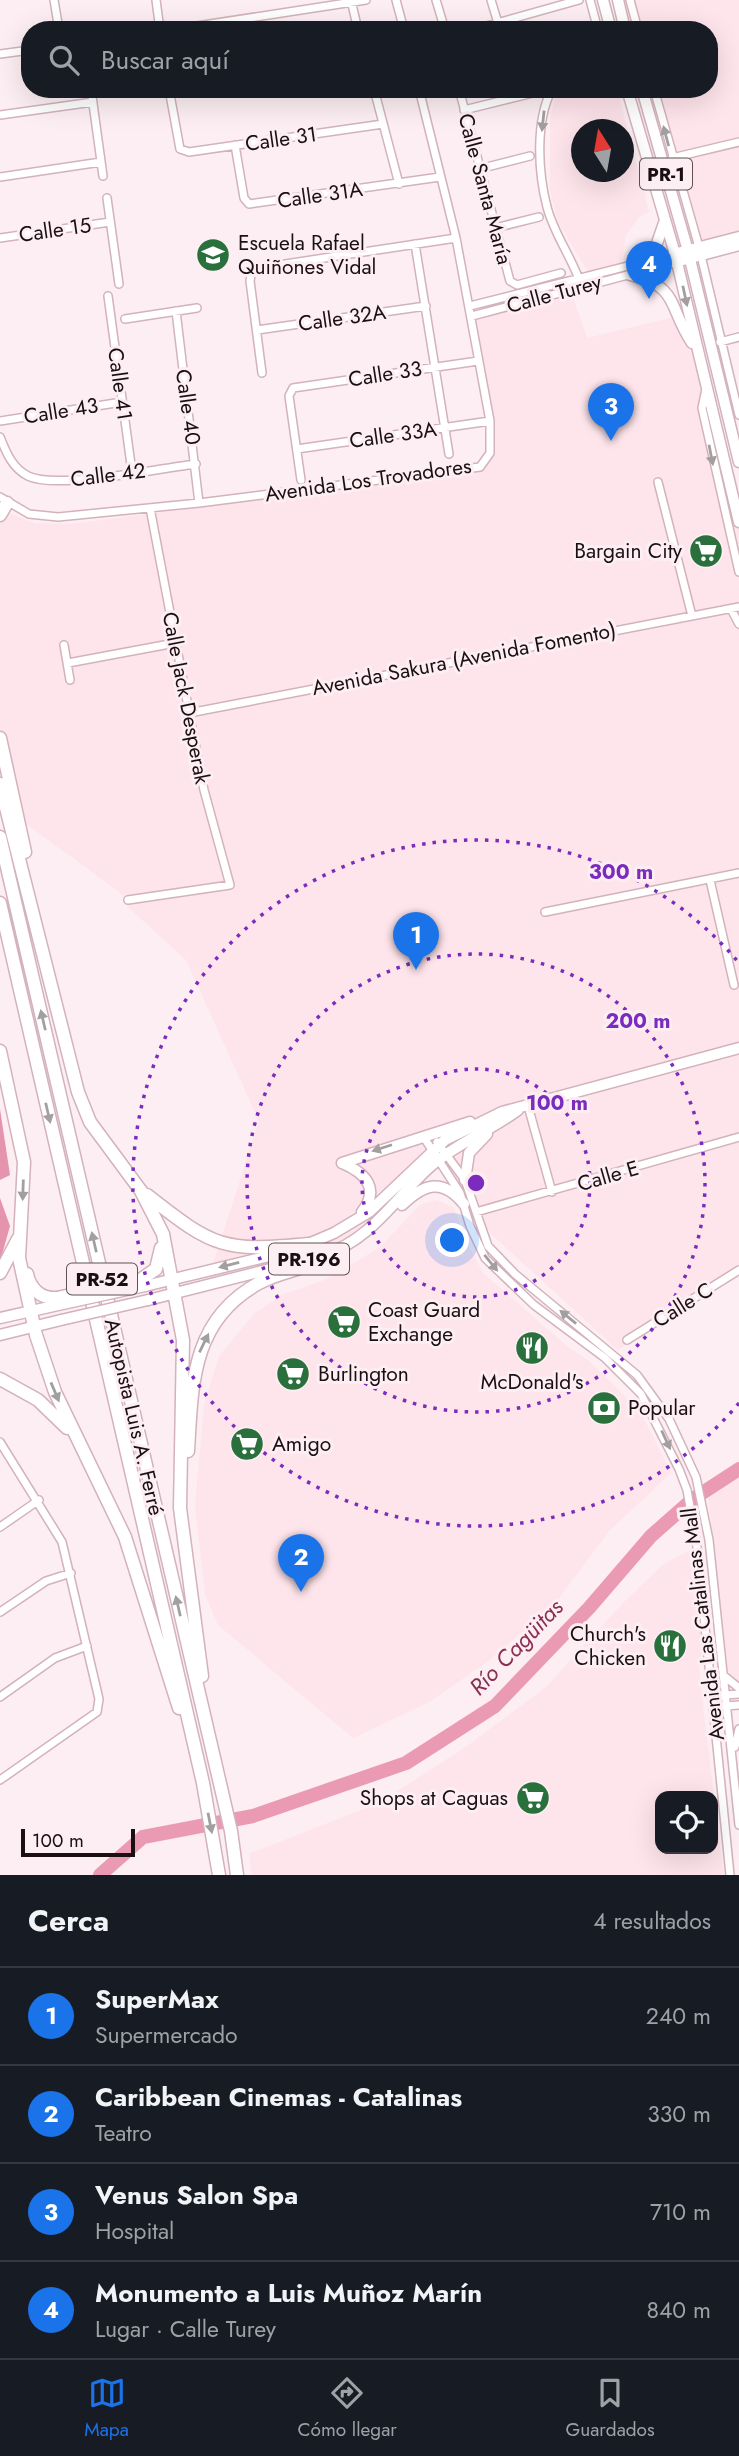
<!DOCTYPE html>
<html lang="es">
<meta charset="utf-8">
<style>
body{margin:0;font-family:Jost,sans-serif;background:#242831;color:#f1f3f6}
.controls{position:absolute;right:21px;bottom:21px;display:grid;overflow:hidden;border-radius:14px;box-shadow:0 7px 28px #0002}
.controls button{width:63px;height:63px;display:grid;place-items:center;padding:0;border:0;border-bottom:2px solid #363941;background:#171b24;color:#f1f3f6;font:35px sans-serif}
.compass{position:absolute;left:571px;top:119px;width:63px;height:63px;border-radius:50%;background:#171b24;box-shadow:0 7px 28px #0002;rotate:349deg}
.scale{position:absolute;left:21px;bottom:18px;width:114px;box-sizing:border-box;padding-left:7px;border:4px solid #1a0f12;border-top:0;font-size:19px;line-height:24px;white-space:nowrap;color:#1a0f12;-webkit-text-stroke:5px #fceef2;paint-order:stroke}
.you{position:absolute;left:453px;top:1241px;width:24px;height:24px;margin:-18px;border:5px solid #fff;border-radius:50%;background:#1a73e8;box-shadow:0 0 0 10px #1a73e833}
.badge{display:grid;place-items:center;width:46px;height:46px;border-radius:50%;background:#1a73e8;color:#fff;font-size:23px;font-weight:700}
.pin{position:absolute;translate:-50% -58px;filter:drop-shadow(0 2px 4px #0008)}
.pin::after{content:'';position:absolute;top:37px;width:24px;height:21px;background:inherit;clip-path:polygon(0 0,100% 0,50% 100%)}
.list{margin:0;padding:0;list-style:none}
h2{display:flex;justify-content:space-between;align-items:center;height:91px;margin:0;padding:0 28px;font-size:30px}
h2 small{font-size:23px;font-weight:400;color:#9ea1a6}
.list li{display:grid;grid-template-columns:46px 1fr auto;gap:21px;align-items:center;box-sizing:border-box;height:98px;padding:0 28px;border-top:2px solid #363941}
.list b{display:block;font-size:26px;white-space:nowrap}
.list p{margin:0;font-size:23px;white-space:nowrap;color:#9ea1a6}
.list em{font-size:23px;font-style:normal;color:#9ea1a6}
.icon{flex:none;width:38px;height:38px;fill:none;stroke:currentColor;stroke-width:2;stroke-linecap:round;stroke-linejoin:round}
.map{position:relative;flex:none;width:739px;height:1875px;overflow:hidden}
.search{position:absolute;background:#171b24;box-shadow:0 7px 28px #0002;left:21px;right:21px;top:21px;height:77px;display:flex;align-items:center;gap:18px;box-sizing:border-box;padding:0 24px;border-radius:28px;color:#9ea1a6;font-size:26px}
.sheet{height:483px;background:#171b24}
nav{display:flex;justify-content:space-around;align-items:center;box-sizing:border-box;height:98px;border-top:2px solid #363941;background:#171b24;font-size:19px;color:#9ea1a6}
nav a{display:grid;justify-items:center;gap:4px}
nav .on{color:#1a73e8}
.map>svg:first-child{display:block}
.built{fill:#fee4eb;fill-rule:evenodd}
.forest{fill:#e494ad}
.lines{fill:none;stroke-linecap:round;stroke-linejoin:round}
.river{stroke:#ea9ab3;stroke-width:14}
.minor-casing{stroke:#d3b2bb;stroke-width:10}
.primary-casing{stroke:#d3b2bb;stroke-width:13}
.motorway-casing{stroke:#d3b2bb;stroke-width:15}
.minor{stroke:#fff;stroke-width:7}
.primary{stroke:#fff;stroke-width:10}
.motorway{stroke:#fff;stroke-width:12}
.primary-bridge-casing{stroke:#d3b2bb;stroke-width:13;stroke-linecap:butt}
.motorway-bridge-casing{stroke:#d3b2bb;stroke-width:15;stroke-linecap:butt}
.primary-bridge{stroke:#fff;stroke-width:10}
.motorway-bridge{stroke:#fff;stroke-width:12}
.oneway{fill:#a39fa0}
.ring{fill:none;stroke:#7b2cbf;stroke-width:3.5;stroke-dasharray:3.5 7}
.labels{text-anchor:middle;stroke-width:6;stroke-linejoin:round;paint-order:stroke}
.shield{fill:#fceef2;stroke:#5e5255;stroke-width:2}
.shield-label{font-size:19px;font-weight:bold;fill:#1a0f12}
.street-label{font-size:21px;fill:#1a0f12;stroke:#fceef2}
.poi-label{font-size:21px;fill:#1a0f12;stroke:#fceef2;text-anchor:start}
.water-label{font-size:23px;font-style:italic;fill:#8a2e52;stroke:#fceef2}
.centre{fill:#7b2cbf;stroke:#fceef2;stroke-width:3.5}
.ring-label{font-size:21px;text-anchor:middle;font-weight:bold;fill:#7b2cbf;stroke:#fceef2;stroke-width:6;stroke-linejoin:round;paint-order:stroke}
</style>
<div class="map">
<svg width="739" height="1875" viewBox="0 0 739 1875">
<rect width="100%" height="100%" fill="#fceef2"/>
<path class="built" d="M611 0H739V246L679 263 634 89H709V30H619Z
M561 89H617L649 212 639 217 626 235 620 265 588 272 558 222 550 190V117L557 93ZM582 130H624V172H582Z
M570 289 587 338 692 313 739 491V1272L618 1350 491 1234 436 1163 371 1227 332 1252 205 1289 259 1121 186 960 129 908 122 894 18 818 0 746V518L4 511 34 523 72 524 462 473 481 468 486 463 490 436 471 315Z
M437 1200 454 1208 465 1239 483 1273 567 1346 588 1360 640 1411 671 1473 609 1531 554 1605 487 1662 431 1701 353 1738 218 1625 205 1594 195 1506 204 1405 219 1356 254 1314 281 1295 325 1280 379 1248 421 1204Z
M739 1475V1684L728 1671 708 1496Z
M689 1551 702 1646 699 1667 703 1706 724 1875H252L249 1854 381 1802 467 1746 546 1687 624 1602 665 1563ZM660 1796H713V1849H660Z"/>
<path class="forest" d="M0 1109 10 1175 0 1180Z
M0 1198 10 1226 0 1262Z"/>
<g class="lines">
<path class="river" d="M100 1875 143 1837 253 1816 406 1763 495 1706 589 1608 651 1536 693 1499 739 1469"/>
<g class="minor-casing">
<path id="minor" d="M54 0 59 30
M156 0 160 30
M351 0 358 30
M396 0 404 30
M436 0 445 30
M491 0 498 23
M590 0 598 30
M630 0 638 30
M171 30 366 0
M472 30 579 0
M0 54 30 50
M91 89 103 176
M169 89 180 149 189 152 383 124
M374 89 399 184
M459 89 510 281 517 285 561 273
M552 89C535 121 538 172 547 207 554 234 571 256 580 282
M654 89 699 247 739 415
M169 92 191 89
M464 110 537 92
M0 115 93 102
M235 145 244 198 249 204 440 177
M672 158 739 142
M479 169 530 156
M0 177 101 162
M107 198 119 284
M495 228 539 217
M0 238 110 222
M415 244 449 454
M108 296 132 472
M470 306 675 254
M176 311 199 503
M472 316 677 262
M125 319 197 308
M257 330 426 306
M720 342 739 337
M262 373 250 281 252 269 456 238
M706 389 702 408 739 572
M0 421 122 402
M0 437C6 452 12 468 28 476 56 490 161 468 196 464
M297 449 490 421
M301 480 289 396 293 388 478 361
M658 482 692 616
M0 497 29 514 58 517 199 503 480 467 490 453V421L456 238 419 89
M731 609 739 624
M64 645 70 680
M68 663 175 643
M189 713 739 607
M710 880 734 985
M128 900 230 885 204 790 150 508
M545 912 739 873
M528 1106 552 1192
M423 1136 460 1193 470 1226 485 1258 534 1305 605 1358 641 1394 679 1469 687 1490 697 1547 730 1875
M437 1142 465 1180 488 1246 515 1274 637 1375 669 1419 696 1477 709 1540 739 1825
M476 1212 739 1137
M627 1340 739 1270
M0 1442 62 1542 99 1699 97 1712 0 1780
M0 1527 39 1500
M0 1612 46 1581 71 1573
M723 1675 739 1688
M712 1696 739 1694
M0 1697 55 1658 87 1646
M713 1707 739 1705
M735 1747 739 1729"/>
</g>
<g class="primary-casing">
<path id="primary" d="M603 0 611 30
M618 0 625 30
M627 89 675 254 739 522
M642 89 688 251 739 462
M681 252 739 237
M683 260 739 245
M639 264 655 249 664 223
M630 275C680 287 667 305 692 343
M342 1163 470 1122
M342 1163C366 1173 380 1189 362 1212
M465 1180 469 1153 487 1134
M402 1205C424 1184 442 1177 464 1204
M325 1254C371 1241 398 1194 432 1165 458 1143 491 1130 518 1110
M145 1286 294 1250 334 1233 369 1212 445 1140 502 1112 739 1048
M148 1300 310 1259
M0 1318 58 1305
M0 1335 61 1320"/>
</g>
<g class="motorway-casing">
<path id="motorway" d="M0 515 7 503
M0 738 25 852
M0 784 78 1092 90 1122 141 1191 163 1234 183 1340 180 1508 202 1676
M0 837 231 1831 237 1875
M0 903 203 1783 219 1875
M0 1051 24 1162 19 1258 36 1335 55 1392 125 1537 179 1708
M147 1195C214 1248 224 1252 309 1244
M0 1273 18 1239
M27 1274C30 1289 41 1299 57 1298
M140 1280 156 1269 161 1248
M0 1379 38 1400 67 1428
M188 1451C192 1385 191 1320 259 1283 285 1269 306 1271 332 1252"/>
</g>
<use href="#minor" class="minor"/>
<use href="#primary" class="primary"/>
<use href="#motorway" class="motorway"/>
<g class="primary-bridge-casing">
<path id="primary-bridge" d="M58 1305 145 1286
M61 1320 148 1300"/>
</g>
<g class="motorway-bridge-casing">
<path id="motorway-bridge" d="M57 1298 140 1280"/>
</g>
<use href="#primary-bridge" class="primary-bridge"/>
<use href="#motorway-bridge" class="motorway-bridge"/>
</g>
<defs><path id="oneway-solid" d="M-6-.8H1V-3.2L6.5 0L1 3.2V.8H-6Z" transform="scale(1.75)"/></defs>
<g class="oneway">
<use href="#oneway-solid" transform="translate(543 121) rotate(96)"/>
<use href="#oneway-solid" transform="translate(666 136) rotate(-105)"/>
<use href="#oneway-solid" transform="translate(685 296) rotate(78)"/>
<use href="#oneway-solid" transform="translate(711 455) rotate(79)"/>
<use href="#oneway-solid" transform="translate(43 1020) rotate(-103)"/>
<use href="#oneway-solid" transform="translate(48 1113) rotate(77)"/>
<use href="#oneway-solid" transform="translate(382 1148) rotate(162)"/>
<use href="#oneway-solid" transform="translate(23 1190) rotate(92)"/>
<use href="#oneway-solid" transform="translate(94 1242) rotate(-103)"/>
<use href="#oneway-solid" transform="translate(491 1263) rotate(51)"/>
<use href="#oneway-solid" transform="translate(229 1265) rotate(166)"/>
<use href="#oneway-solid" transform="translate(568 1317) rotate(-141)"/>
<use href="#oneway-solid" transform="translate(204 1343) rotate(-64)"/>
<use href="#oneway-solid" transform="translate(55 1392) rotate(67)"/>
<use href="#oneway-solid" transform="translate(666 1440) rotate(65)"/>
<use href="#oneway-solid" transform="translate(178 1606) rotate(-103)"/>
<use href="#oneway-solid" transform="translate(210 1823) rotate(79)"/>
</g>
<g class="ring">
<circle cx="476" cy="1183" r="114"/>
<circle cx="476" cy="1183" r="229"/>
<path d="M739 1403A343 343 0 1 1 739 963"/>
</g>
<defs>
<g id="school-disc" transform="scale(1.75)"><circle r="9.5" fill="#29703d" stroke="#fceef2"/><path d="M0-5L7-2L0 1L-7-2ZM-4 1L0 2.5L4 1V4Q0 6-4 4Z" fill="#fff"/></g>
<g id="supermarket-disc" transform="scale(1.75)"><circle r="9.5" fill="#29703d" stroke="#fceef2"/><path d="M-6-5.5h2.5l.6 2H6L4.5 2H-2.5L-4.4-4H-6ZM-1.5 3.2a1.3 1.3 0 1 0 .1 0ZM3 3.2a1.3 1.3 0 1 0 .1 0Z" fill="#fff"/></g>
<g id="restaurant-disc" transform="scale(1.75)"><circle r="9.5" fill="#29703d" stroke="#fceef2"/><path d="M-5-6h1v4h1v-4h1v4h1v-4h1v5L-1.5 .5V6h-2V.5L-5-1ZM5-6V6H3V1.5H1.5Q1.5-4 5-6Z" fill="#fff"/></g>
<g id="bank-disc" transform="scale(1.75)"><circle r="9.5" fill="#29703d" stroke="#fceef2"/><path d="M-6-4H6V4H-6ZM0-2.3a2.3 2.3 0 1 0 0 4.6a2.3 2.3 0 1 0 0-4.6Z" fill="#fff"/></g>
</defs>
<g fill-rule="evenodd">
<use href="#school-disc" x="213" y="255"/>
<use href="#supermarket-disc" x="706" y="551"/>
<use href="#supermarket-disc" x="344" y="1322"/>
<use href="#restaurant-disc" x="532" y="1348"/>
<use href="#supermarket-disc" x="293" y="1374"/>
<use href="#bank-disc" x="604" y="1408"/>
<use href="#supermarket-disc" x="247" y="1444"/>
<use href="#restaurant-disc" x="670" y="1646"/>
<use href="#supermarket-disc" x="533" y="1798"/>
</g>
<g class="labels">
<g class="shield">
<rect x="640" y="158.5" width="52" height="31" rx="5"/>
<rect x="269" y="1243.5" width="80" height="31" rx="5"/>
<rect x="67" y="1263.5" width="70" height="31" rx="5"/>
</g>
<g class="shield-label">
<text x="666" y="181">PR-1</text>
<text x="309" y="1266">PR-196</text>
<text x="102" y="1286">PR-52</text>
</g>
<g class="street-label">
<text transform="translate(281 139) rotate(-8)" y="7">Calle 31</text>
<text transform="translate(485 189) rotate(75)" y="7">Calle Santa María</text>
<text transform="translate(320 195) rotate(-8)" y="7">Calle 31A</text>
<text transform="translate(55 230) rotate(-8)" y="7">Calle 15</text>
<text transform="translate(554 294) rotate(-15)" y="7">Calle Turey</text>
<text transform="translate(342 318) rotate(-8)" y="7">Calle 32A</text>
<text transform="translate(385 374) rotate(-9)" y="7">Calle 33</text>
<text transform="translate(120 384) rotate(82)" y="7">Calle 41</text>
<text transform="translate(188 407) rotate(82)" y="7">Calle 40</text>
<text transform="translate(61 411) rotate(-9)" y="7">Calle 43</text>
<text transform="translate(393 435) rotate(-8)" y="7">Calle 33A</text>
<text transform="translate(108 475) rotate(-7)" y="7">Calle 42</text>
<text transform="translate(368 480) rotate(-8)" y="7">Avenida Los Trovadores</text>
<text transform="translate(464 659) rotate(-11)" y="7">Avenida Sakura (Avenida Fomento)</text>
<text transform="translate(186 698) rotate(79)" y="7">Calle Jack Desperak</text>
<text transform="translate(608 1176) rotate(-16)" y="7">Calle E</text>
<text transform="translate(683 1305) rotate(-32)" y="7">Calle C</text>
<text transform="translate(134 1417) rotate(77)" y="7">Autopista Luis A. Ferré</text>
<text transform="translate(703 1624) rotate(-97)" y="7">Avenida Las Catalinas Mall</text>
</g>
<g class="poi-label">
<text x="238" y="250">Escuela Rafael<tspan x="238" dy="24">Quiñones Vidal</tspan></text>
<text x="682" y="558" text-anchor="end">Bargain City</text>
<text x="368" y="1317">Coast Guard<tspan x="368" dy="24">Exchange</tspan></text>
<text x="318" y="1381">Burlington</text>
<text x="532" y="1389" text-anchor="middle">McDonald's</text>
<text x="628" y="1415">Popular</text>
<text x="272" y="1451">Amigo</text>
<text x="646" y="1641" text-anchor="end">Church's<tspan x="646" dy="24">Chicken</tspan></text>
<text x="508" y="1805" text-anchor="end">Shops at Caguas</text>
</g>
<g class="water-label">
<text transform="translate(516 1647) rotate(-46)" y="8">Río Cagüitas</text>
</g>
</g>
<circle cx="476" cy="1183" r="10" class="centre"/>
<g class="ring-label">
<text x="621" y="879">300 m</text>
<text x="638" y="1028">200 m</text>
<text x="557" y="1110">100 m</text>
</g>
</svg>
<div class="controls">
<button><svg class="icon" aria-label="locate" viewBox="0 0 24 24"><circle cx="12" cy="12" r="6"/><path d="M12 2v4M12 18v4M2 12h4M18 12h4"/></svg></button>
</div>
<svg class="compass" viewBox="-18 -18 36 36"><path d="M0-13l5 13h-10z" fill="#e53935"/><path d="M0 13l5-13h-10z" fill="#9ea1a6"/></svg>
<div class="scale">100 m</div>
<div class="you"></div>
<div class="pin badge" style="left:416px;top:970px">1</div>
<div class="pin badge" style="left:301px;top:1592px">2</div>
<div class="pin badge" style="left:611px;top:441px">3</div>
<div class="pin badge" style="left:649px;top:299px">4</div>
<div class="search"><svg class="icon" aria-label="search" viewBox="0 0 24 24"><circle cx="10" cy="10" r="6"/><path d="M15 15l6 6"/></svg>Buscar aquí</div>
</div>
<section class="sheet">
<h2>Cerca<small>4 resultados</small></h2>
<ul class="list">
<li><span class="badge">1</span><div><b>SuperMax</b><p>Supermercado</p></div><em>240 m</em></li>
<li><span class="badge">2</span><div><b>Caribbean Cinemas - Catalinas</b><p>Teatro</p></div><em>330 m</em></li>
<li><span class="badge">3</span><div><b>Venus Salon Spa</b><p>Hospital</p></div><em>710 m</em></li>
<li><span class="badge">4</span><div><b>Monumento a Luis Muñoz Marín</b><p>Lugar · Calle Turey</p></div><em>840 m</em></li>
</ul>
</section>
<nav>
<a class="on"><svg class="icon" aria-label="map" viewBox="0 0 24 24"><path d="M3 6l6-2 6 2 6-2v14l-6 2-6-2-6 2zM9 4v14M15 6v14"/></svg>Mapa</a>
<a><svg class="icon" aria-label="directions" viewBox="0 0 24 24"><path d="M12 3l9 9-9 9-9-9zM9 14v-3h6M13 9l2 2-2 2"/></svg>Cómo llegar</a>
<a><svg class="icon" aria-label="saved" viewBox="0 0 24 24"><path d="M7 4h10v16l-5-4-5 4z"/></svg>Guardados</a>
</nav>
